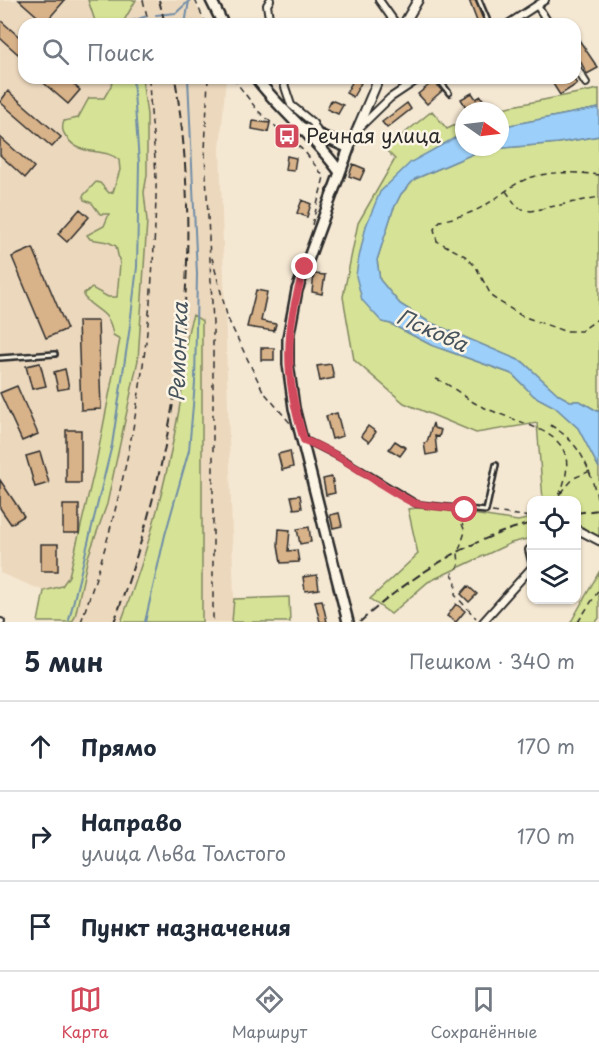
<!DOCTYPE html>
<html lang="ru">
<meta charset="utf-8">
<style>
body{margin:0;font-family:"Playpen Sans",sans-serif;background:#f6f6f7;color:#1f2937}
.controls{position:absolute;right:18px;bottom:18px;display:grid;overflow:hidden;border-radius:12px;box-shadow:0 2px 4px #0004}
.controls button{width:54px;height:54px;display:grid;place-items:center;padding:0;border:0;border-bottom:2px solid #e0e1e3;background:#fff;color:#1f2937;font:30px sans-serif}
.compass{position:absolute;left:455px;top:102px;width:54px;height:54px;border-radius:50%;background:#fff;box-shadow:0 2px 4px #0004;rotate:104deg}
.stop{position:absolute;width:18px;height:18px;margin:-14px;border:4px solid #d1495b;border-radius:50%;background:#fff}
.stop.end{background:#d1495b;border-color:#fff;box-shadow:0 2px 6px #0008}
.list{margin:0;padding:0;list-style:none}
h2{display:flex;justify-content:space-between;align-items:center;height:78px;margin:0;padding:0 24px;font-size:26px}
h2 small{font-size:20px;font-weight:400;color:#747a83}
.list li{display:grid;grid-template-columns:39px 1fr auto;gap:18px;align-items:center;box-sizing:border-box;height:90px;padding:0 24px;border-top:2px solid #e0e1e3}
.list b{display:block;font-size:22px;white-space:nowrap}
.list p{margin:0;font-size:20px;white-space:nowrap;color:#747a83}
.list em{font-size:20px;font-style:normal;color:#747a83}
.icon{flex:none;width:33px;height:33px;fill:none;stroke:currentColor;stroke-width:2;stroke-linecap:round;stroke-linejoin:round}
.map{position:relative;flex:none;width:599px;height:622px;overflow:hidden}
.search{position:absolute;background:#fff;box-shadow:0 2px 4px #0004;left:18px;right:18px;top:18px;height:66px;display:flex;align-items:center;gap:15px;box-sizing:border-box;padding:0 21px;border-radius:18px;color:#747a83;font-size:22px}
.sheet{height:348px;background:#fff}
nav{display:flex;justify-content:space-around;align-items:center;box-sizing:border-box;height:84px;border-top:2px solid #e0e1e3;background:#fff;font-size:16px;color:#747a83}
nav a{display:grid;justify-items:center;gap:3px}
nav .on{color:#d1495b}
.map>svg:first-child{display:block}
.built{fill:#ecd8bd}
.green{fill:#d6e396;stroke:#808760;stroke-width:1.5}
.water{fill:#9ccff9;stroke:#6f8da7;stroke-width:1.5}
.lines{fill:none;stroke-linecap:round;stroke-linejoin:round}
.stream{stroke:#6f8da7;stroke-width:2}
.building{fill:#d8b289;stroke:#2b2b2b;stroke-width:1.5}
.service-casing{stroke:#2b2b2b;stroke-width:8}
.minor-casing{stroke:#2b2b2b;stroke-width:10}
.tertiary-casing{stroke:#2b2b2b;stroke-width:12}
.primary-casing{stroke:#2b2b2b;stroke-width:14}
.path{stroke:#2b2b2b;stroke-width:1.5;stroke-dasharray:6 4.5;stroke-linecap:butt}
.service{stroke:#fcf5e5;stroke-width:3}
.minor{stroke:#fcf5e5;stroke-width:6}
.tertiary{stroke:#fcf5e5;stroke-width:8}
.primary{stroke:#fcf5e5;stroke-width:9}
.rail{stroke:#2b2b2b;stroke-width:2;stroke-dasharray:9 4.5;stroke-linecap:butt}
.route{stroke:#d1495b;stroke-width:8}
.labels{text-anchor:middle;stroke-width:5;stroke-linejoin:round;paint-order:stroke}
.poi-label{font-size:20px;fill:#2b2b2b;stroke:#fcf5e5;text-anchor:start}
.water-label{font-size:21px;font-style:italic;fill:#47545e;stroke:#fcf5e5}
</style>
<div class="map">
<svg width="599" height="622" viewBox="0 0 599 622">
<rect width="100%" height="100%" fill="#f5e8d3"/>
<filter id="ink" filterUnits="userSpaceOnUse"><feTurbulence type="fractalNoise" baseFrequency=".0167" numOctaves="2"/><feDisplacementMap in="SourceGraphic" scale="12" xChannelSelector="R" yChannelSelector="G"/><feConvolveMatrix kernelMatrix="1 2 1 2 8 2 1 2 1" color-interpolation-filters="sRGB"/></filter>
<g filter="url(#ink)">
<path class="built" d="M0 0H114L119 24H24V78H131L120 339 96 463 69 576 62 586 44 591 0 573Z
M136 0H193L206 24H122Z
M142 78H226L220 149 234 597 232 622H202V321L188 328 181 401 165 480 152 535 121 622H72L88 557 107 504 138 360 147 221 144 192 147 175V115Z"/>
<path class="green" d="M88 0H136L122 24H96Z
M113 78H142L147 115V175L144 192 147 221 138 360 107 504 88 557 75 617 72 622H38L44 591 62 586 69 576 96 463 120 339 113 335C109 309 98 314 84 297V293L92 288 108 297H117L120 264 116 246 108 242 90 239 87 235 104 226 109 214H100L92 203 84 200 83 196 96 182 100 183 109 193 113 192 120 170 119 160C105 147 81 157 68 139 63 133 61 129 64 121L78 118 89 98H104L111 86Z
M599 89V108L500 127V111H487Z
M432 111 447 129 464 121V134L440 147 366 226 382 322 391 324 431 345 512 374 534 396 555 407 578 428 599 468V546L583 527 577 528 576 500H543L537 423 476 433 404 403 354 360 343 297 358 223 395 159 385 149Z
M599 136V412L580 401H570L559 395 523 362 429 322 400 304 380 280 377 260 393 210 401 194 415 179 482 150 558 143Z
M193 315 202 321V622H121C148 553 166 483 179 410 185 379 182 345 193 315Z
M426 507 518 521 531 518V538L511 543 428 582 391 614 370 599 418 554 408 509Z
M599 572V618L596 622H571Z
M289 597 290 622H232L234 599Z"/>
<path class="water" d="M599 108V136L558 143 482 150 415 179 401 194 393 210 377 260 380 280 400 304 429 322 523 362 559 395 570 401H580L599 412V468L578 428 555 407 534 396 512 374 431 345 391 324 382 322 362 300 356 276 358 262 366 226 380 192 411 162 460 135 464 134V147H500V127Z"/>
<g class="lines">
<path class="stream" d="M156 15 176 13 190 0
M124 24 147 16
M185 24 189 1
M69 620 112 445 129 333 137 267 139 163 133 78
M145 622 165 535 189 450 195 383 197 274 188 78"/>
</g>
<path class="building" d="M19 0H65L45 23Z
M469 0H475L485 24H478Z
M0 20 24 41V48L18 54 0 38Z
M575 34 598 68 587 74 577 55 575 56Z
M38 78H66L80 90 68 104Z
M556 78H573L577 84 560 95 553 84 557 81Z
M354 79 361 83 353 97 346 93Z
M434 81 442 91 427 104 418 94Z
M8 91 61 137 52 147 0 102Z
M472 93 476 99 481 96 484 102 479 105 483 111H468L461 99Z
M331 100 343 105 338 114 327 109Z
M407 103 411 109 387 128 382 122Z
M253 121 270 123 268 132 252 129Z
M0 137 34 167 25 178 0 155Z
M287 156 296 158 294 171 285 170Z
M353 164 365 169 360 180 349 176Z
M302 200 311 204 307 217 297 213Z
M80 209 89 217 67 242 58 234Z
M33 248 67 329 46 338 12 257Z
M314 274 325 275 322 294 312 292Z
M256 290 267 292 261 321 276 324 274 331 247 327Z
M78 321H98L101 409 81 410Z
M261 348H274V360H261Z
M40 363 46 386 32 389 26 366Z
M331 364 334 378 320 381 317 366Z
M65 369 69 388 58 390 54 372Z
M17 386 38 434 22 441 0 393Z
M337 413 343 436 332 439 326 416Z
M433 423 434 428 441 430 439 437 435 436 437 453 426 455 424 443 427 442Z
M368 426 376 432 369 442 361 436Z
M66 430H81V483H66Z
M395 441 406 448 400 456 389 449Z
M290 451 293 467 282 470 278 454Z
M40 452 49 483 35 487 26 456Z
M332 477 335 493 326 495 323 479Z
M0 480 24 516 11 524 0 508Z
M300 495 302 508 294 509 291 496Z
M63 505H79V533H63Z
M339 513 342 526 333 528 330 515Z
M309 527 311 542 300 544 297 529Z
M279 529 290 530 288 551 297 550 299 562 281 563 278 545Z
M41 544H58V571H41Z
M317 575 319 589 305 591 303 577Z
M468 586 477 594 469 602 461 594Z
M322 600 327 622H320L315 601Z
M456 604 465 611 456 622 447 616Z"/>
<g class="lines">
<g class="service-casing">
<path id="service" d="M479 0 487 19
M438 78 449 93
M0 358 55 354
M306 440 345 460 417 504 486 511 496 465"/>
</g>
<g class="minor-casing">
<path id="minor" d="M270 0 267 5 270 24
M379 0 396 24
M537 5 549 24
M508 24 545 0
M575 66 586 83
M282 78 291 105 313 123 319 135
M358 129 390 98 420 78
M576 529 599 541
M532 548 529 550 532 562
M0 622H1
M483 622 532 567"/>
</g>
<g class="tertiary-casing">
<path id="tertiary" d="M404 24 418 0
M349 148 379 78"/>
</g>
<g class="primary-casing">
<path id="primary" d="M211 0 223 24
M256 78C281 111 315 137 339 171
M301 127 349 148 297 290 288 338V364L294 408 348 622"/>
</g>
<path class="path" d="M143 0 149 24
M195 0 206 24
M208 78 205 152 213 324V622
M233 78 258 111 305 152 324 177 312 225
M599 175C574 172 545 170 522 181 509 187 499 197 487 204 472 214 457 217 440 221L434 229 437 241 465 256 476 267 492 297 522 316 564 331H581L599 318
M506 191 518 208 531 211 599 197
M212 258 228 319 263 391 290 423
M436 379C453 385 466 400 483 407 533 430 590 431 557 500
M550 425C583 444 590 470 599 505
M561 493 574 478 590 471
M492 512 532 517
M464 514 461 521 465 532 458 553 459 565 452 574 456 581 455 595 476 618
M81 622C131 482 152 345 156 197 157 157 150 118 149 78
M578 622 599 590"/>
<use href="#service" class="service"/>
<use href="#minor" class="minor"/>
<use href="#tertiary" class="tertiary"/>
<use href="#primary" class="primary"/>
<path class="rail" d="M159 0 165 24
M576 513 599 510
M114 622C179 447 205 263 175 78
M360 622C408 578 468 539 532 523"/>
</g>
</g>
<g class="lines" filter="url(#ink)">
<path class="route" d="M305 267C284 330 284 377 304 440 344 455 376 484 414 503 422 506 452 507 465 510"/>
</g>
<defs>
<g id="bus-square" transform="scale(1.35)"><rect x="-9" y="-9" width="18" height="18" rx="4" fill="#d1495b" stroke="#fcf5e5"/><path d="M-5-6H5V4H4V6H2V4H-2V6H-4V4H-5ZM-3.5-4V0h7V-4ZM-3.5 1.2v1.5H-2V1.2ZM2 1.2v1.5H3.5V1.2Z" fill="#fff"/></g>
</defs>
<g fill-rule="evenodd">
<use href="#bus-square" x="287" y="136"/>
</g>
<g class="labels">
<g class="poi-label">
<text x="306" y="143">Речная улица</text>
</g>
<g class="water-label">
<text transform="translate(432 331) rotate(24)" y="7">Пскова</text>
<text transform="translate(179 352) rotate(-88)" y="7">Ремонтка</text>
</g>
</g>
</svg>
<div class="controls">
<button><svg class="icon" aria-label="locate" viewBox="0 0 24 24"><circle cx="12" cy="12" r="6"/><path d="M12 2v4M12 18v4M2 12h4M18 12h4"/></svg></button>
<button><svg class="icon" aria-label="layers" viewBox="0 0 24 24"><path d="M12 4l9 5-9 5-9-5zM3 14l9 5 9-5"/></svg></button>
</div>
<svg class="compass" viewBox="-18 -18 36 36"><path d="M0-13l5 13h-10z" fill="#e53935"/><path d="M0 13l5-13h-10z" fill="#747a83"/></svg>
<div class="stop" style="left:465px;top:510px"></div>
<div class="stop end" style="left:305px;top:267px"></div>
<div class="search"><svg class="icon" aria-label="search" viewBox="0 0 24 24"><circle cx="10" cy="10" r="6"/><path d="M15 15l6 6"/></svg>Поиск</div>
</div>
<section class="sheet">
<h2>5 мин<small>Пешком · 340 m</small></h2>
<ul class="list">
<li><svg class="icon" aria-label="ahead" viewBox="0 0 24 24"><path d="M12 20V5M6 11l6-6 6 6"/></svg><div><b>Прямо</b></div><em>170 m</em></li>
<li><svg class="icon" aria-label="right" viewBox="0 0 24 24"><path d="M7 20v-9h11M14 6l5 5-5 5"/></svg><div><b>Направо</b><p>улица Льва Толстого</p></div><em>170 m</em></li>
<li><svg class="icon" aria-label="arrive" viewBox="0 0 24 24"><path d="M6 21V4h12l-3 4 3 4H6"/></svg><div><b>Пункт назначения</b></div></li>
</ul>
</section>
<nav>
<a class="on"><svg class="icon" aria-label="map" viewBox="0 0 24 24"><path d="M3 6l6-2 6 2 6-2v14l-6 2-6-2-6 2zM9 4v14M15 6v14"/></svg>Карта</a>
<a><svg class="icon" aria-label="directions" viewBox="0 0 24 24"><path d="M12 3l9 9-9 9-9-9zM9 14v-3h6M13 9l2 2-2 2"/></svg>Маршрут</a>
<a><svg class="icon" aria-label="saved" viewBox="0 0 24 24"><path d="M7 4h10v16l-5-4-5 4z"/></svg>Сохранённые</a>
</nav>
